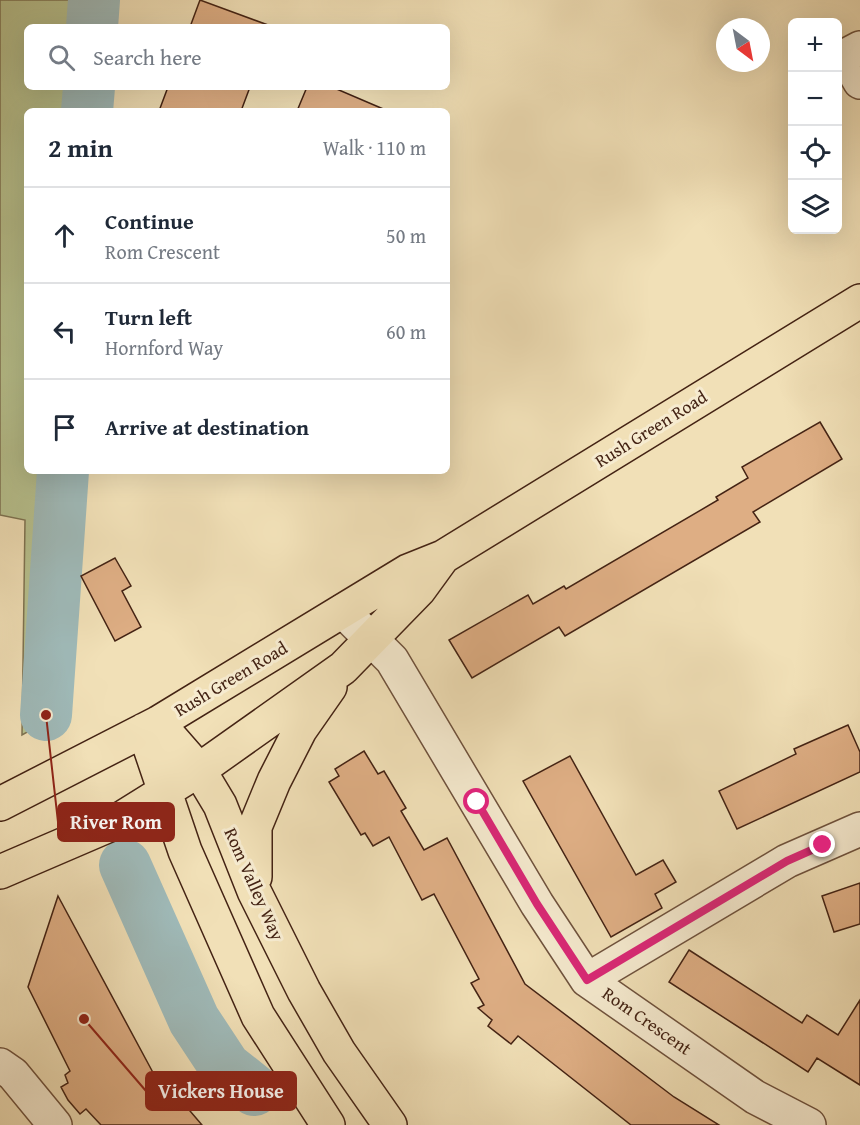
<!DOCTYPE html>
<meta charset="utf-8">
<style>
body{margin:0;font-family:"Gentium Book Plus",serif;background:#f6f6f7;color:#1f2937}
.controls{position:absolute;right:18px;top:18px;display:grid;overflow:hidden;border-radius:9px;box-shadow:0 6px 24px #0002}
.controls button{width:54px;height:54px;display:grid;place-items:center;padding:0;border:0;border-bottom:2px solid #e0e1e3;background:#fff;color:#1f2937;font:30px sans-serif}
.compass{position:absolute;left:716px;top:18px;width:54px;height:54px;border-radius:50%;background:#fff;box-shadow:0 6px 24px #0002;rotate:148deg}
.stop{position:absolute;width:18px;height:18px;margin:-14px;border:4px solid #db2777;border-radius:50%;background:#fff}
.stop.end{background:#db2777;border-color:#fff;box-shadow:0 2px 6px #0008}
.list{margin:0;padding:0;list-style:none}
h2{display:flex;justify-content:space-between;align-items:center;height:78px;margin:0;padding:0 24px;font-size:26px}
h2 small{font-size:20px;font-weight:400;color:#747a83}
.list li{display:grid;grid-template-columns:39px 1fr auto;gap:18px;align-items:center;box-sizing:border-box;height:96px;padding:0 24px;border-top:2px solid #e0e1e3}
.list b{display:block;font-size:22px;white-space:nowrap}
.list p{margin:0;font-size:20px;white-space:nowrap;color:#747a83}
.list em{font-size:20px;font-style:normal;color:#747a83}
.icon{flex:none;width:33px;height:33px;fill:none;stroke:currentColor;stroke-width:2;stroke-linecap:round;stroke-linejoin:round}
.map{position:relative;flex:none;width:860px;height:1125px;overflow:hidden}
.search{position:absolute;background:#fff;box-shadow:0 6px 24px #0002;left:24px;top:24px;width:426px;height:66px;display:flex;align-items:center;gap:15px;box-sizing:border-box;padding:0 21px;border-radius:9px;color:#747a83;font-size:22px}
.panel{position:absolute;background:#fff;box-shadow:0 6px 24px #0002;left:24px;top:108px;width:426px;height:366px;border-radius:9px}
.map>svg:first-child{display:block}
.green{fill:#b8c390;stroke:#7e7352;stroke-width:1.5}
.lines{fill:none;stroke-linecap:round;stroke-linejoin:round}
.river{stroke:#9fbab9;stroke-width:52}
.building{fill:#deae84;stroke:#442314;stroke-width:1.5}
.minor-casing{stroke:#6f523d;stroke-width:36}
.major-casing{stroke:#442314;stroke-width:36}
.minor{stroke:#f6ebd0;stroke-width:33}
.major{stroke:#f1e0b7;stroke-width:33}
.route{stroke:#db2777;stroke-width:8}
.labels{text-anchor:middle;stroke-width:6;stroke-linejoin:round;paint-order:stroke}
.street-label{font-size:18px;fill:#442314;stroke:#f6ebd0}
.leader{fill:none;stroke:#8f2418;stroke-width:2}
.callout-dot{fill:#8f2418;stroke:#f6ebd0;stroke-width:2}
.callout{fill:#8f2418;stroke:#8f2418;stroke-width:2}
.callout-label{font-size:20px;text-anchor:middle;font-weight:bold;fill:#fff}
</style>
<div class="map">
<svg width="860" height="1125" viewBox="0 0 860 1125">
<rect width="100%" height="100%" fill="#f1e0b7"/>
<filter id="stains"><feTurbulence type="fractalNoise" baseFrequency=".00333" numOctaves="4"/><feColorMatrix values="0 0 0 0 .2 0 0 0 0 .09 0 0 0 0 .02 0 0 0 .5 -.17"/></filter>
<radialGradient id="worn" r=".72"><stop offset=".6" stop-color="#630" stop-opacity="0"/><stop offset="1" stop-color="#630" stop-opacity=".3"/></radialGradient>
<path class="green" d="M0 0H91L88 27H27V87H81L78 111H27V471H50L38 726 22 735 25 520 0 515Z"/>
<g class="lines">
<path class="river" d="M92 27 94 0
M87 111 89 87
M46 715 63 471
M125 865 194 1020 225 1067 254 1090"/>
</g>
<path class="building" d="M200 0 268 25 267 27H190Z
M168 87H250L241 111H159Z
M307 87H332L388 111H297Z
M820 422 842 459 753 512 760 522 565 636 559 627 472 678 449 640 528 595 533 604 564 586 566 589 718 500 716 497 748 478 742 467Z
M115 558 131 586 122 591 141 627 115 641 81 576Z
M848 725 860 752V772L737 829 719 791 796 754 794 749Z
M364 751 378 774 384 771 406 808 401 811 424 850 447 838 525 984 674 1097 719 1125H631L518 1036 511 1044 488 1026 492 1020 478 1008 484 1005 471 983 479 979 434 894 422 900 389 837 373 846 365 833 361 835 329 782 339 776 335 769Z
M570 756 636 875 663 860 676 882 655 894 662 908 611 937 523 781Z
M860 883V924L834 932 822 896Z
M58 896 157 1080 161 1077 202 1125H101L86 1109 80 1114 68 1100 61 1087 68 1083 65 1075 70 1071 28 987Z
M689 950 802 1023 807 1015 838 1035 860 1000V1085L817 1058 808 1072 669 982Z"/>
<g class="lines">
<g class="minor-casing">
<path id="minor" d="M860 48 845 56 860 82
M343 611 392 660 537 904 587 980 755 1097 809 1125
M587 980 787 861 860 829
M0 1065 13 1074 55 1125"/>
</g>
<g class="major-casing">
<path id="major" d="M158 723 199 770 220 805 254 891 304 991 339 1052 390 1125
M144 730 185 851 258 1016 328 1125
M0 804 158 723 408 571 443 557 860 301
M0 872 114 823 199 770 343 668 419 590 443 557
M255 877V827L274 781 300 730 330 687"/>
</g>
<use href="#minor" class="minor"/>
<use href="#major" class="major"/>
</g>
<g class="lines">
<path class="route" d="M477 802 537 904 587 980 787 861 823 845"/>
</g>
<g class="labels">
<g class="street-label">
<text transform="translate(651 429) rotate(-32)" y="6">Rush Green Road</text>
<text transform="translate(231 679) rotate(-31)" y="6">Rush Green Road</text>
<text transform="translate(254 884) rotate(66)" y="6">Rom Valley Way</text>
<text transform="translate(647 1021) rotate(35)" y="6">Rom Crescent</text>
</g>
</g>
<path class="leader" d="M46 715L58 822M84 1019L146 1091"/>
<g class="callout-dot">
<circle cx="46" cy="715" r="6"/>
<circle cx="84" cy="1019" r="6"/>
</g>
<g class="callout">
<rect x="58" y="803" width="116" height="38" rx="6"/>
<rect x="146" y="1072" width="150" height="38" rx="6"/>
</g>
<g class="callout-label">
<text x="116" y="829">River Rom</text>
<text x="221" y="1098">Vickers House</text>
</g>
<rect width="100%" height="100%" filter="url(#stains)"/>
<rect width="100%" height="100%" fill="url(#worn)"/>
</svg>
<div class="controls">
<button>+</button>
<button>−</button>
<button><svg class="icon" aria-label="locate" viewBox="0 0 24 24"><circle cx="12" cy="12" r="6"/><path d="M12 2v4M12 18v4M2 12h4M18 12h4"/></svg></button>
<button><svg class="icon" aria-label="layers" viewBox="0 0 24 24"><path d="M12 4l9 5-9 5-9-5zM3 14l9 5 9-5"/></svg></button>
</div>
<svg class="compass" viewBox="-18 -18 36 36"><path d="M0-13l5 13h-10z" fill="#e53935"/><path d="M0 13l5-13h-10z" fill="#747a83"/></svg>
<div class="stop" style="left:477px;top:802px"></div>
<div class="stop end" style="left:823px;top:845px"></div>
<div class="search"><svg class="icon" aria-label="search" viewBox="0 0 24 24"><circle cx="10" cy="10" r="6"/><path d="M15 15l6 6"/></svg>Search here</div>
<section class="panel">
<h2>2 min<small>Walk · 110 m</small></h2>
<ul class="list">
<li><svg class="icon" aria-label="ahead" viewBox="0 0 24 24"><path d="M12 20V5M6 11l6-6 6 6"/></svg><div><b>Continue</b><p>Rom Crescent</p></div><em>50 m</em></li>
<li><svg class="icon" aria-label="left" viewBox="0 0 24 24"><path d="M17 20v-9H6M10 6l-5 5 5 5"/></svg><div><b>Turn left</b><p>Hornford Way</p></div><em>60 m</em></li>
<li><svg class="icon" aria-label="arrive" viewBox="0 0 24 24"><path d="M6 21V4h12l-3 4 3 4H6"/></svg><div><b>Arrive at destination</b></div></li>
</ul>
</section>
</div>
